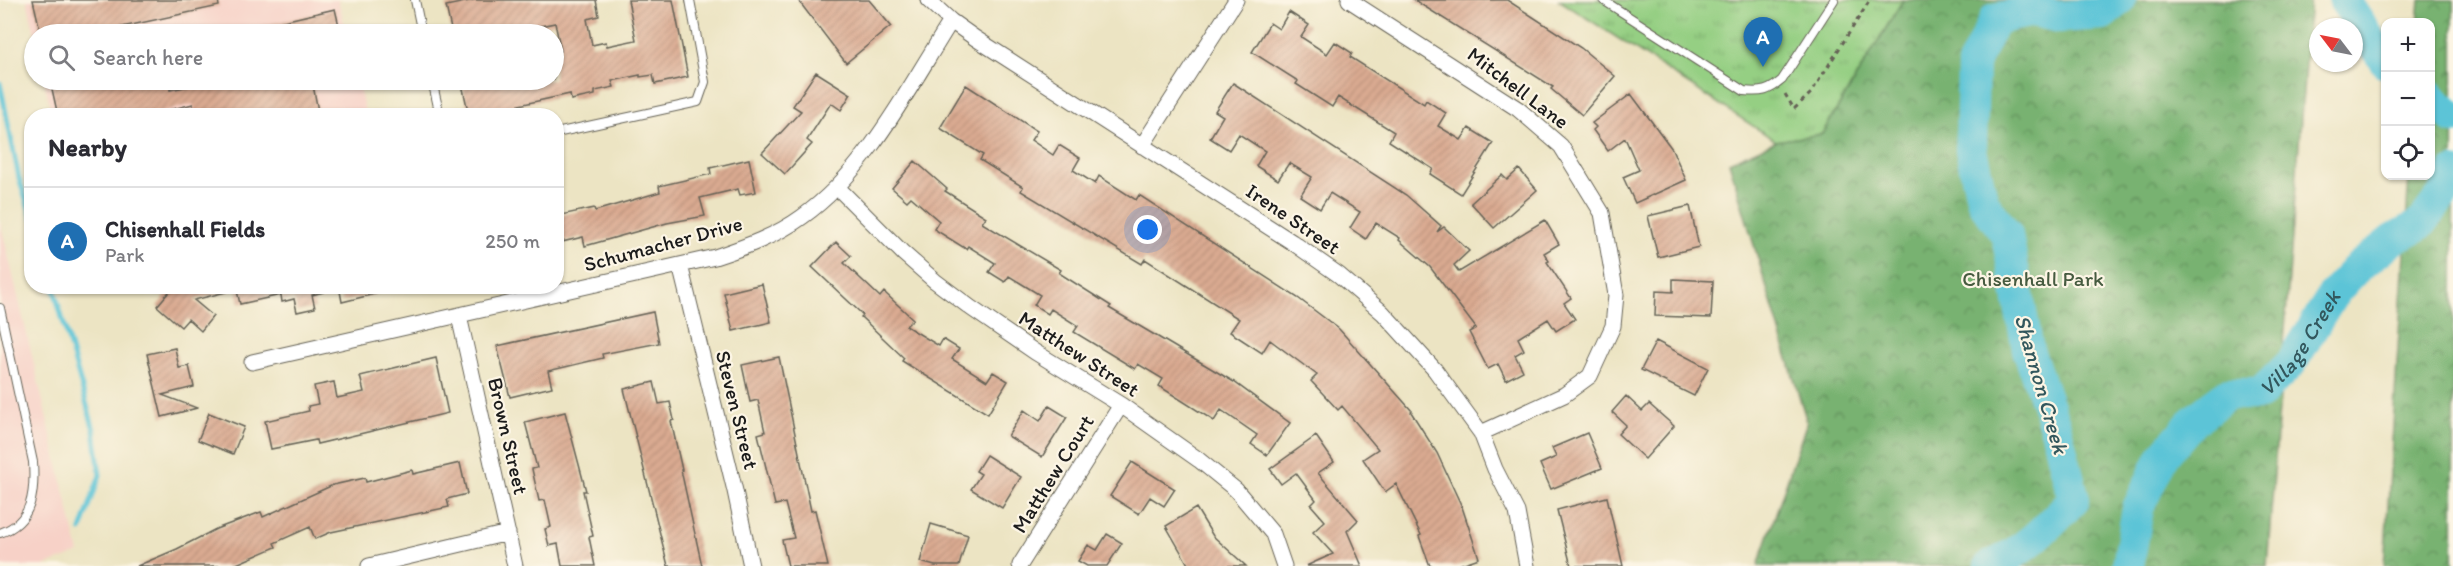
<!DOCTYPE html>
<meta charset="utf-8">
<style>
body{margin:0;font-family:Itim,sans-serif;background:#f7f7f7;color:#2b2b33}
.controls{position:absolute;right:18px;top:18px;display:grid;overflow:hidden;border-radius:12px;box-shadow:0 2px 4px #0004}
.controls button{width:54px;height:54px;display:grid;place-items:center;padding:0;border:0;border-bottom:2px solid #e1e1e2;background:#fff;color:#2b2b33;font:30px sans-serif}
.compass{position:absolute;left:2309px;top:18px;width:54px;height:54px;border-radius:50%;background:#fff;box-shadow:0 2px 4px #0004;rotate:302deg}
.you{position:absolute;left:1148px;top:230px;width:21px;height:21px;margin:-15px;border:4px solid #fff;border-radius:50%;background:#1a73e8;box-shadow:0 0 0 9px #1a73e833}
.badge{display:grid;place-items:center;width:39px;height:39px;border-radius:50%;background:#1f6fb2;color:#fff;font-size:20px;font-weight:700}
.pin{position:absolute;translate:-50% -50px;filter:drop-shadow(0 2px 3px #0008)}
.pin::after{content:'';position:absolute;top:32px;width:21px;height:18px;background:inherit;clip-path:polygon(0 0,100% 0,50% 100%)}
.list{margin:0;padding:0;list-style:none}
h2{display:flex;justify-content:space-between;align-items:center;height:78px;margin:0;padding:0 24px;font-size:26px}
h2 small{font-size:20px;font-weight:400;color:#7c7c81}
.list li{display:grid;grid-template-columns:39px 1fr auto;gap:18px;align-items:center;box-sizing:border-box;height:108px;padding:0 24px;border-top:2px solid #e1e1e2}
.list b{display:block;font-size:22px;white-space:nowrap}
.list p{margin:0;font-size:20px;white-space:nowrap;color:#7c7c81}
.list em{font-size:20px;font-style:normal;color:#7c7c81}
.icon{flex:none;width:33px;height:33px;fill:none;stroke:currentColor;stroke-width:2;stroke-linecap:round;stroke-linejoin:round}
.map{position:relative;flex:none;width:2453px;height:566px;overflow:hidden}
.search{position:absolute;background:#fff;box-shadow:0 2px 4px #0004;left:24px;top:24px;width:540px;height:66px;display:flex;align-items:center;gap:15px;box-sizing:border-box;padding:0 21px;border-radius:33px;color:#7c7c81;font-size:22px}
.panel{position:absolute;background:#fff;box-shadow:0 2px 4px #0004;left:24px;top:108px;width:540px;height:186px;border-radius:24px}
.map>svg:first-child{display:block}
.built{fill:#f7d1c7}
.grass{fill:url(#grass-tufts);stroke:#587650;stroke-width:1.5}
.forest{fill:url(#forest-crowns);stroke:#4a6746;stroke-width:1.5}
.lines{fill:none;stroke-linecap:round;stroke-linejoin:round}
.stream{stroke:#5bc4d7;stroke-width:5}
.river{stroke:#5bc4d7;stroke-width:32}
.building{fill:url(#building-hatch)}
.lane-casing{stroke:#656256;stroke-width:10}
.street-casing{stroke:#656256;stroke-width:17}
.path{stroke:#656256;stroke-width:3;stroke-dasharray:4.5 4.5;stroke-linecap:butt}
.lane{stroke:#fff;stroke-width:8}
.street{stroke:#fff;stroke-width:15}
.labels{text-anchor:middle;stroke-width:4.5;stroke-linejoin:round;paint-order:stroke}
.street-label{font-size:21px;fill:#1c1c1c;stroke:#fcf5e5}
.park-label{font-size:21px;fill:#465b40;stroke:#fcf5e5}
.water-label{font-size:22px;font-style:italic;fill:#32575d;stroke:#fcf5e5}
</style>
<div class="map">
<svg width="2453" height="566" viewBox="0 0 2453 566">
<defs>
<pattern id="grass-tufts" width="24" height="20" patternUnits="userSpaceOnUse" patternTransform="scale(1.5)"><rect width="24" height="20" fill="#95cf83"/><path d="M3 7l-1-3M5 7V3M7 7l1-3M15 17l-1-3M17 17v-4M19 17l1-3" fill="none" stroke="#80b171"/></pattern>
<pattern id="forest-crowns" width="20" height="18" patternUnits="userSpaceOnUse" patternTransform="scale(1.5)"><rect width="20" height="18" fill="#78b271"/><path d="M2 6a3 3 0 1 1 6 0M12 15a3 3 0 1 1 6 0" fill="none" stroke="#62905c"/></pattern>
<pattern id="building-hatch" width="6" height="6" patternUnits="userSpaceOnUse" patternTransform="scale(1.5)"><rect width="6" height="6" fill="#daaa91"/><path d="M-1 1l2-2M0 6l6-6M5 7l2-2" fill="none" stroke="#ba927c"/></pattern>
</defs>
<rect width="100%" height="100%" fill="#fcf5e5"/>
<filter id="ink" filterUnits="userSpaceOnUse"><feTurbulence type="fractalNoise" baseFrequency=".0167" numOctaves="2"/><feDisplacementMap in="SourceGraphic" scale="12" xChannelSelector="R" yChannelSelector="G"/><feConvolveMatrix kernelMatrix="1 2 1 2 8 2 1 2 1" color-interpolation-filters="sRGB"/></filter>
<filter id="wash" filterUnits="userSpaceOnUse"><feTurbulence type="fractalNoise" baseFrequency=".008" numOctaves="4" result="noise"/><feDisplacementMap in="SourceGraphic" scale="24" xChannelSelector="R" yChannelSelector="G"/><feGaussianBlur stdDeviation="1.35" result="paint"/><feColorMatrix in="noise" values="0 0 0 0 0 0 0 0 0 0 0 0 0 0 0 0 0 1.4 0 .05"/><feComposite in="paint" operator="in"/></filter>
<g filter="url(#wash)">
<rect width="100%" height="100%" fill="#ece4c3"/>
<path class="built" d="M27 0H338L347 34H35Z
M44 80H357L366 115H52Z
M0 221 79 553 43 566H0Z"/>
<path class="grass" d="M1559 0H1903L1822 134 1776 141Z"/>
<path class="forest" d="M1903 0H2310L2267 566H1758L1807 422 1729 162 1776 141 1822 134Z
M2420 0H2453V566H2384L2409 176H2430V22H2418Z"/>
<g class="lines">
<path class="stream" d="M0 83 19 178 32 218
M53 286 94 430 100 475 81 530"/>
<g class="river">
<path d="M2344 0 2386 63"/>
<path d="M2430 96 2453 118"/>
<path d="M1990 566C2023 553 2050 524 2074 499L2056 429 2028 350 2007 235 1983 202 1971 150 1973 64 1995 19 2033 11 2059 17 2103 14 2120 0"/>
<path id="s1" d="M2128 566 2138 508 2162 457 2193 421 2228 394H2260L2292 362 2334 293 2355 270 2392 240 2422 223 2448 188 2453 173"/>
</g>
</g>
<g id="blocks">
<path class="building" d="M33 0H218L219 6 90 34H41Z
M474 0H596L599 16 587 19 592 45 606 42 607 46 636 40 628 0H673L688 77 655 84 653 75 640 77V75L612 81 614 87 595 91V95L571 100 570 94 519 105 521 112 505 116H494L493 112 477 115 476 109 468 111 461 80H554V52L561 51 555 23 501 34H452L446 6Z
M798 0H869L891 26 846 63Z
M1414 0H1507L1581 48 1615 76 1582 115 1551 89 1553 87Z
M335 9 341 34H250L249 29Z
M1289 12 1309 25 1301 37 1327 54 1335 42 1352 53 1350 57 1424 104 1426 100 1446 113 1438 126 1461 140 1469 128 1493 143 1461 194 1430 174 1433 169 1389 141 1394 132 1338 97 1332 107 1296 84 1298 81 1252 52 1270 23 1279 29Z
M816 72 851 94 841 110 831 103 807 140 812 144 785 174 762 153 801 111 793 106Z
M50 80H169L170 90 218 80H312L319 116H194L193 104 145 116H58Z
M1233 83 1406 195 1441 226 1437 232 1444 227 1469 251 1454 265 1459 272 1545 220 1559 244 1544 253 1549 261 1547 262 1571 298 1564 303 1575 319 1556 331 1548 319 1518 338 1524 350 1515 355 1523 371 1506 380 1498 364 1488 369 1469 332 1476 328 1430 267 1399 240 1400 238 1376 223 1366 239 1350 228 1360 212 1330 193 1320 209 1300 196 1312 177 1289 163 1278 180 1256 166 1265 151 1239 134 1229 150 1210 138 1223 116 1215 111Z
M966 85 1037 131 1031 140 1053 155 1059 145 1080 158 1073 170 1095 184 1099 176 1136 200 1139 195 1298 298 1339 329 1412 411 1411 412 1437 453 1462 507 1479 558 1456 566H1430L1419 536 1421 535 1396 484 1385 492 1363 459 1378 449 1342 406 1338 410 1311 381 1317 375 1270 340 1262 353 1230 332 1239 319 1145 259 1142 264 1021 191 1023 187 980 160 983 155 940 128Z
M1631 94 1672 149 1686 180 1635 203 1623 177 1639 170 1625 138 1608 151 1593 130 1596 127 1592 123Z
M749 159 756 192 740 195 738 189 700 198 705 216 667 223 585 246 583 237 562 242 556 216 594 208 595 211 660 192 659 186 711 174 710 168Z
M915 161 947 189 945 191 986 217 982 223 1061 270 1059 273 1111 306 1109 308 1234 382 1290 423 1267 455 1251 444 1257 435 1221 410 1214 421 1159 386 1163 379 1138 364 1135 369 1074 332 1078 326 1051 309 1048 314 1034 305 1040 295 1009 276 1005 282 989 272 995 263 968 246 966 249 934 229 939 221 911 197 907 201 892 188Z
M1519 169 1537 190 1494 228 1471 203 1502 175 1507 180Z
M1690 206 1699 247 1658 257 1648 216Z
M836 242 851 256 844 263 880 297 884 292 913 319 906 326 939 346 943 339 959 349 952 359 987 381 993 372 1008 381 988 414 902 361 904 358 861 317 863 315 812 267Z
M1673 279 1713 281 1711 318 1655 316 1656 291 1673 292Z
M762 284 771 322 733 331 724 293Z
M174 286H225L226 292 194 300 213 316 201 331 188 319 181 327 157 306Z
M236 286H324V292L312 295 315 308 297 312 294 299 282 302 281 295 240 304Z
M339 286H383V292L342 302Z
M653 312 659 343 602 354 603 358 548 371 552 387 510 397 497 346Z
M1656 341 1708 368 1694 396 1641 370Z
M175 348 179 368 189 366 194 387 162 395 197 408 162 417 147 354Z
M779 357 811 511 815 510 828 566H788L782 540 794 538 785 503 775 505 758 434 765 432 758 400 750 402 742 365Z
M436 358 448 413 317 444 316 440 271 449 265 421 309 411 308 406 318 404 314 386 334 382 337 398 364 392 360 376Z
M654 382 659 404 670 402 674 420 671 421 682 470H681L702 566H668L624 389Z
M1626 396 1642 411 1649 404 1674 426 1645 459 1618 434 1626 425 1612 412Z
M1049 406 1067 417 1042 457 1008 436 1024 410 1040 421Z
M565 412 586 491H583L593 536 589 537 595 566H562L558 544 549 546 545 529 551 527 545 500 539 501 532 469 537 468 525 422Z
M209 413 244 427 233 454 198 440Z
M1587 433 1602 468 1551 489 1540 464 1556 457 1552 448Z
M1316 436 1334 462 1318 473 1358 520 1347 531 1362 566H1306L1333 554 1313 532 1325 521 1311 505 1316 500 1296 473 1281 484 1270 469Z
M986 455 1021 477 1002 508 971 489 981 474 976 471Z
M1132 462 1175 489 1164 506 1150 497 1139 514 1110 496Z
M460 463 467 494 447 499 449 507 331 532 315 539 310 527 274 543 276 547 232 566H137L177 549 216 529 261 512 263 517 333 485 365 478 366 482 412 470 413 474Z
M1607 497 1623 566H1571L1557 510Z
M1196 508 1213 536 1246 566H1189L1166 526Z
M931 524 968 535 959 566H935L920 562Z
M1107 534 1122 543 1107 566H1087L1078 561 1088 545 1097 550Z"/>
</g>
</g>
<g filter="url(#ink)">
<use href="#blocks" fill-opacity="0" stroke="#656256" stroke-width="1.5"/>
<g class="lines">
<g class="lane-casing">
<path id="lane" d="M415 0 422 34
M1603 0 1744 91C1762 93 1769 91 1782 80L1834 0
M432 80 440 116
M556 133 698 102 705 82 690 0
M0 308 33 462C35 492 33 522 0 533"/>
</g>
<g class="street-casing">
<path id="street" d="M928 0 951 21 975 38 1292 242 1339 275 1383 313 1435 370 1481 433 1495 469 1517 512 1527 566
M1349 0 1518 109 1561 146 1602 213 1616 295 1613 326 1590 376 1564 395 1481 433
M1142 146 1236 0
M837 187 903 253 935 281 971 308 1035 352 1121 405 1199 460 1236 490 1273 534 1284 566
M680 265 735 491 751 566
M459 316 515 566
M252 362 715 257C745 247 776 236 802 217 867 171 909 87 951 21
M1020 565 1121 405
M369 566 508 533"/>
</g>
<path class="path" d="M1785 94 1794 109 1811 93 1870 0"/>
<use href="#lane" class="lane"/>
<use href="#street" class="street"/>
</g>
</g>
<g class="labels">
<g class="street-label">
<text transform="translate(1518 88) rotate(37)" y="7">Mitchell Lane</text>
<text transform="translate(1293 219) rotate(34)" y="7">Irene Street</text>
<text transform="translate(663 244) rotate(-15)" y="7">Schumacher Drive</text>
<text transform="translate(1079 354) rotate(33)" y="7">Matthew Street</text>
<text transform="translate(737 410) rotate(76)" y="7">Steven Street</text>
<text transform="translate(508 436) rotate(77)" y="7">Brown Street</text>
<text transform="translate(1053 474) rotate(-58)" y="7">Matthew Court</text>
</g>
<g class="park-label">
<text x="2033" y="286">Chisenhall Park</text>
</g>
<g class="water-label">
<text dy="8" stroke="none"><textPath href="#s1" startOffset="304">Village Creek</textPath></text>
<text transform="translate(2042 384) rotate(74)" y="8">Shannon Creek</text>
</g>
</g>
</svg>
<div class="controls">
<button>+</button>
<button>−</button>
<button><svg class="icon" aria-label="locate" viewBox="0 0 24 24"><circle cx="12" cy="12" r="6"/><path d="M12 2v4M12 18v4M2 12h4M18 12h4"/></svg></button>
</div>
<svg class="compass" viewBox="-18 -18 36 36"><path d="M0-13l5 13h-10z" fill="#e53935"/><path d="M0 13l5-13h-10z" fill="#7c7c81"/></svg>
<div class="you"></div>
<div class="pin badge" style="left:1763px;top:67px">A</div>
<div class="search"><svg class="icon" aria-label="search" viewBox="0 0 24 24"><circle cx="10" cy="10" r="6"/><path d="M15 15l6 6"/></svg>Search here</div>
<section class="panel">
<h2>Nearby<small></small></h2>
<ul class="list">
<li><span class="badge">A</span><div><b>Chisenhall Fields</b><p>Park</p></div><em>250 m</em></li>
</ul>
</section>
</div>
